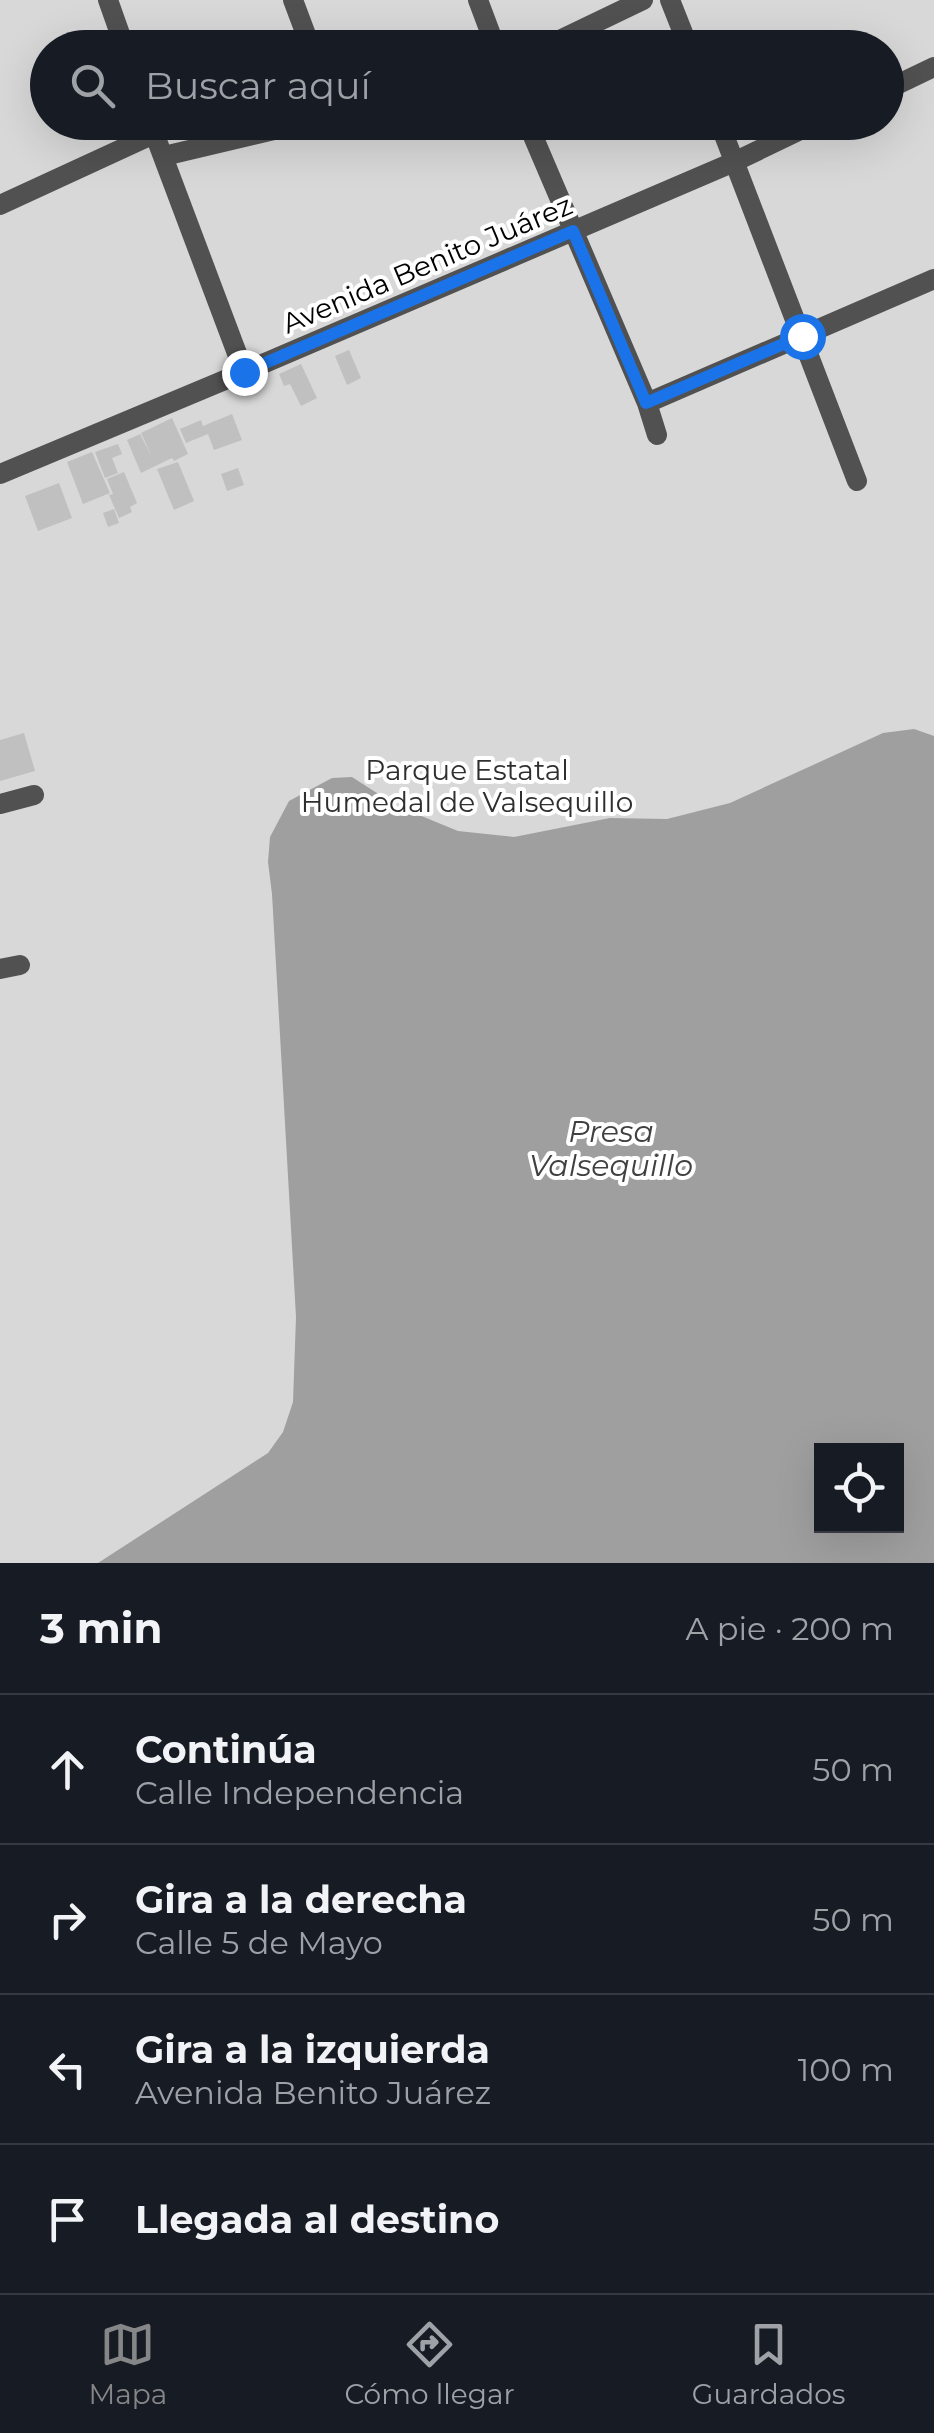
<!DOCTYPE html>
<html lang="es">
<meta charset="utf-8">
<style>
body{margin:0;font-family:Montserrat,sans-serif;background:#242831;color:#f1f3f6}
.controls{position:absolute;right:30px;bottom:30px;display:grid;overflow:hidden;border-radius:0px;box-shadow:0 10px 40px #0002}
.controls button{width:90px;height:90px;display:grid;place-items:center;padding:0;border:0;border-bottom:2px solid #363941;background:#171b24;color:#f1f3f6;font:50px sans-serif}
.stop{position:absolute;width:30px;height:30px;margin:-22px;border:8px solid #1a73e8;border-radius:50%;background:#fff}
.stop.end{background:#1a73e8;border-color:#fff;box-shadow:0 2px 10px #0008}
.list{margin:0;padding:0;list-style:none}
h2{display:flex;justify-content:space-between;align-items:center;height:130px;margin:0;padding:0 40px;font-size:42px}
h2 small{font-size:32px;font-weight:400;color:#9ea1a6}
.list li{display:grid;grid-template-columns:65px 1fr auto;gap:30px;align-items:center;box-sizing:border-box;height:150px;padding:0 40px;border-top:2px solid #363941}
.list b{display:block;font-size:38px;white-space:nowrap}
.list p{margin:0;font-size:32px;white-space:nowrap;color:#9ea1a6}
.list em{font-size:32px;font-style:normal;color:#9ea1a6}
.icon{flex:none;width:55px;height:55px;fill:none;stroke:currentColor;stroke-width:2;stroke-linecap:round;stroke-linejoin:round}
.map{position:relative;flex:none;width:934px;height:1563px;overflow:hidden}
.search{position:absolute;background:#171b24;box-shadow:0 10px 40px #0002;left:30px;right:30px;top:30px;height:110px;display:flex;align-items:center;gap:25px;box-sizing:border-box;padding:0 35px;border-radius:55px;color:#9ea1a6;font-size:38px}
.sheet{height:730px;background:#171b24}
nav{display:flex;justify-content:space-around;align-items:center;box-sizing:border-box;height:140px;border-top:2px solid #363941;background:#171b24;font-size:28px;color:#9ea1a6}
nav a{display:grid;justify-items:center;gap:5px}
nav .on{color:#858687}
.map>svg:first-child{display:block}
.green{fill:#d8d8d8;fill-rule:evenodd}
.water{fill:#9f9f9f;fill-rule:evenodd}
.building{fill:#c0c0c0}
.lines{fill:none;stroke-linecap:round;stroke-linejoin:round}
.minor{stroke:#515151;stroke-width:20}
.route{stroke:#1a73e8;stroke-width:12}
.labels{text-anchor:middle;stroke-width:8;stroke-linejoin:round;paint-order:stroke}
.street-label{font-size:28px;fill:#000;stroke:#fff}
.park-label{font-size:28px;fill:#2f2f2f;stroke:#fff}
.water-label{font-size:30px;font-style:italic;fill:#404040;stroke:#fff}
</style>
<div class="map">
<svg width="934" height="1563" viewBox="0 0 934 1563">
<rect width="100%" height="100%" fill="#fff"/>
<path class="green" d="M0 0H934V1563H0ZM48 48H886V122H48ZM822 1450H896V1526H822Z"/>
<path class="water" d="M914 729 934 736V1563H98L268 1453 283 1432 293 1402 296 1317 272 894 268 862 270 837 289 801 332 778 352 777 397 806 458 831 514 837 610 818 667 819 730 803 883 733ZM822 1450H896V1526H822Z"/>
<path class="building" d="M349 350 361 378 347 385 335 356Z
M301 364 317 398 301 406 290 384 284 386 279 374Z
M232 414 242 440 214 450 208 434 186 443 180 429 201 420 203 426Z
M172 418 188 454 174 461 172 458 141 473 127 440 140 434 152 457 141 433Z
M118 444 122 454 112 458 118 473 105 478 95 452Z
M92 452 110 493 83 504 67 462Z
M178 462 194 501 174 510 157 469Z
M238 468 244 485 227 491 221 474Z
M124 472 137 503 130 507 132 512 119 518 109 495 113 494 107 479Z
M59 483 72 518 38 531 25 496Z
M114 509 119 523 108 527 103 513Z
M24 733 35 771 0 781V740Z"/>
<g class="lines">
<path class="minor" d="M108 0 125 48
M293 0 311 48
M478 0 496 48
M670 0 689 48
M543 48 643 0
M886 90 934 67
M150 122 244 372
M527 122 647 403 657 435
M719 122 857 481
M164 156 308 122
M0 205 154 134
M647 403 934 279
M0 474 244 372 734 162 817 122
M0 804 34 795
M0 969 20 965"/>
</g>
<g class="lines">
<path class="route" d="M244 372 573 231 646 403 802 336"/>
</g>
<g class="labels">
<g class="street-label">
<text transform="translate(427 264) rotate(-23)" y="10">Avenida Benito Juárez</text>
</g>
<g class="park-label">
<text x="467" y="780">Parque Estatal<tspan x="467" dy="32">Humedal de Valsequillo</tspan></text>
</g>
<g class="water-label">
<text x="611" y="1142">Presa<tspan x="611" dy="34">Valsequillo</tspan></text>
</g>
</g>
</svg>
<div class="controls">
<button><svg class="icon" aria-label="locate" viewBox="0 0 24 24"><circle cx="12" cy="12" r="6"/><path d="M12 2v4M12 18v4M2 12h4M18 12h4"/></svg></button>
</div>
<div class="stop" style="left:802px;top:336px"></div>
<div class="stop end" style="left:244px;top:372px"></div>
<div class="search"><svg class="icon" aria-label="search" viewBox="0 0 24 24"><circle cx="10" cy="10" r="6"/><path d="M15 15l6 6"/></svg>Buscar aquí</div>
</div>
<section class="sheet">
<h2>3 min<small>A pie · 200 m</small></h2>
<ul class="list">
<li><svg class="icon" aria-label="ahead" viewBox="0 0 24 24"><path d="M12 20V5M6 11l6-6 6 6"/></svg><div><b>Continúa</b><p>Calle Independencia</p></div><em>50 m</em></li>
<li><svg class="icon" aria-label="right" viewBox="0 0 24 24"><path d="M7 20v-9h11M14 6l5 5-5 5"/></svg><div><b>Gira a la derecha</b><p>Calle 5 de Mayo</p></div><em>50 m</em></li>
<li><svg class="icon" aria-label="left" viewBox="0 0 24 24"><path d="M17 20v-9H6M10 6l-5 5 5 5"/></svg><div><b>Gira a la izquierda</b><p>Avenida Benito Juárez</p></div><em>100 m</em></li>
<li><svg class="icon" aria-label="arrive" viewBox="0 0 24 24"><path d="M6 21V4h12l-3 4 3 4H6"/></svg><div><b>Llegada al destino</b></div></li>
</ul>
</section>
<nav>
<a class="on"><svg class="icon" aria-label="map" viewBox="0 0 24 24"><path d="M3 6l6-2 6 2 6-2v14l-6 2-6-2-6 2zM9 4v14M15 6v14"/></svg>Mapa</a>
<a><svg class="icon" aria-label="directions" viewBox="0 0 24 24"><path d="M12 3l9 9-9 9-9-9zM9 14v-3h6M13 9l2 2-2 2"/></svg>Cómo llegar</a>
<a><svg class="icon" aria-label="saved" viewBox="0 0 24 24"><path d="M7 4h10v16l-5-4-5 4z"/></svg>Guardados</a>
</nav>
